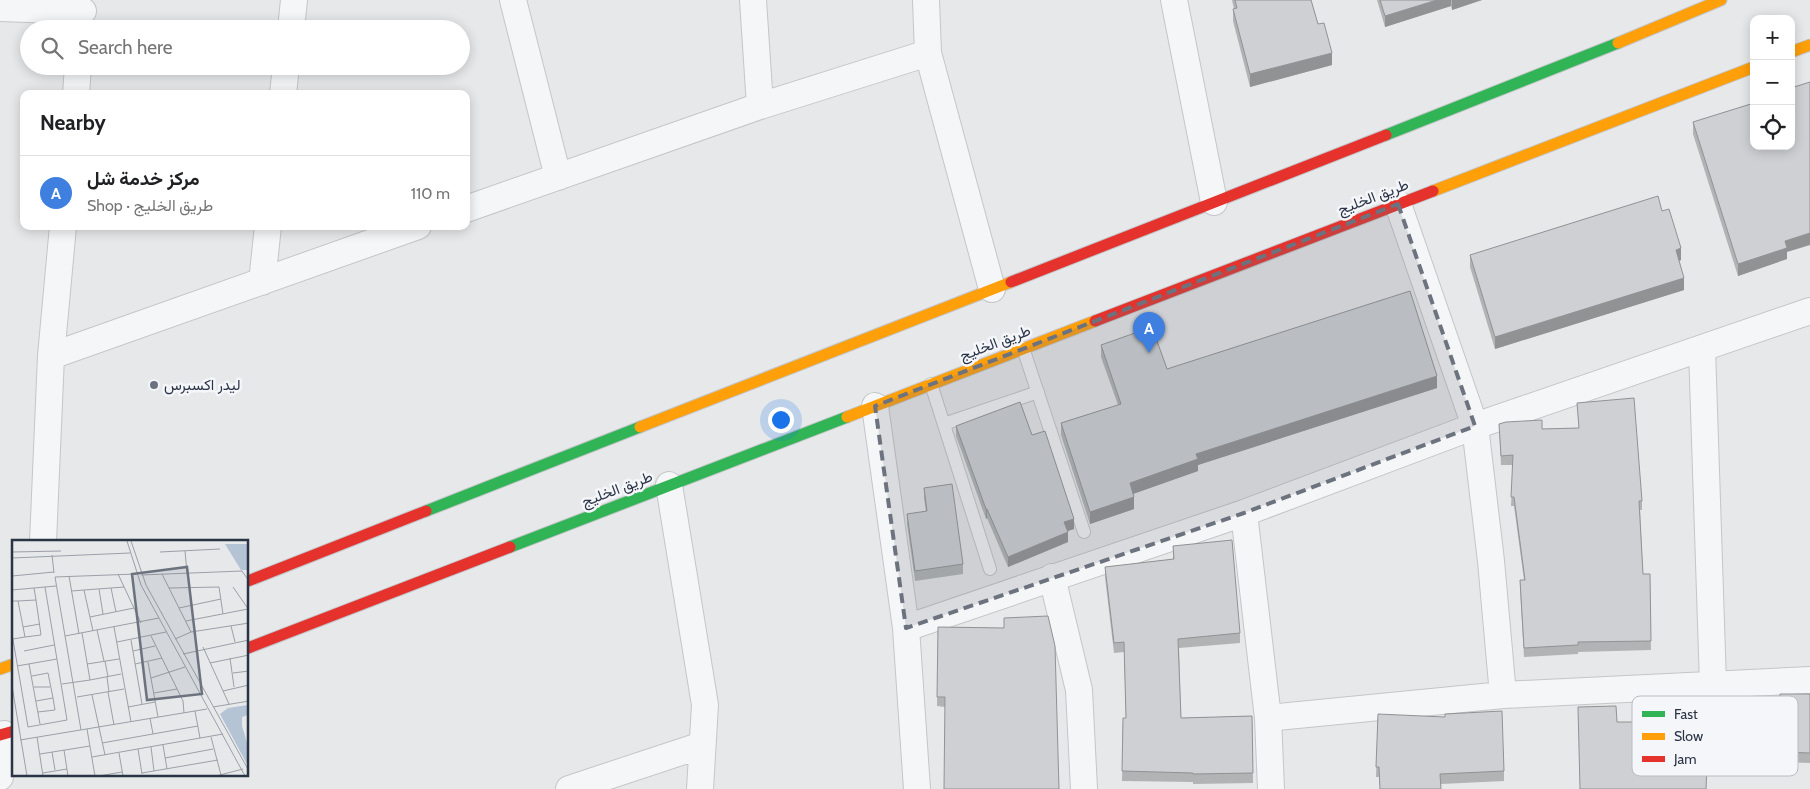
<!DOCTYPE html>
<meta charset="utf-8">
<style>
body{margin:0;font-family:Cabin,Vazirmatn,sans-serif;background:#f6f6f6;color:#202124}
.controls{position:absolute;right:15px;top:15px;display:grid;overflow:hidden;border-radius:10px;box-shadow:0 2px 12px #0003}
.controls button{width:45px;height:45px;display:grid;place-items:center;padding:0;border:0;border-bottom:1px solid #e0e0e0;background:#fff;color:#202124;font:25px sans-serif}
.you{position:absolute;left:780px;top:419px;width:18px;height:18px;margin:-12px;border:4px solid #fff;border-radius:50%;background:#1a73e8;box-shadow:0 0 0 8px #1a73e833}
.badge{display:grid;place-items:center;width:32px;height:32px;border-radius:50%;background:#0b8043;color:#fff;font-size:16px;font-weight:700}
.pin{position:absolute;translate:-50% -41px;filter:drop-shadow(0 1px 2px #0008)}
.pin::after{content:'';position:absolute;top:26px;width:18px;height:15px;background:inherit;clip-path:polygon(0 0,100% 0,50% 100%)}
.list{margin:0;padding:0;list-style:none}
h2{display:flex;justify-content:space-between;align-items:center;height:65px;margin:0;padding:0 20px;font-size:21px}
h2 small{font-size:16px;font-weight:400;color:#757577}
.list li{display:grid;grid-template-columns:32px 1fr auto;gap:15px;align-items:center;box-sizing:border-box;height:75px;padding:0 20px;border-top:1px solid #e0e0e0}
.list b{display:block;font-size:19px;white-space:nowrap}
.list p{margin:0;font-size:16px;white-space:nowrap;color:#757577}
.list em{font-size:16px;font-style:normal;color:#757577}
.icon{flex:none;width:28px;height:28px;fill:none;stroke:currentColor;stroke-width:2;stroke-linecap:round;stroke-linejoin:round}
.map{position:relative;flex:none;width:1810px;height:789px;overflow:hidden}
.search{position:absolute;background:#fff;box-shadow:0 2px 12px #0003;left:20px;top:20px;width:450px;height:55px;display:flex;align-items:center;gap:12px;box-sizing:border-box;padding:0 18px;border-radius:28px;color:#757577;font-size:19px}
.panel{position:absolute;background:#fff;box-shadow:0 2px 12px #0003;left:20px;top:90px;width:450px;height:140px;border-radius:10px}
.map>svg:first-child{display:block}
.lines{fill:none;stroke-linecap:round;stroke-linejoin:round}
.lane-casing{stroke:#c4c6c8;stroke-width:14}
.street-casing{stroke:#c4c6c8;stroke-width:28}
.fast-casing{stroke:#c2c5c8;stroke-width:13}
.slow-casing{stroke:#c2c5c8;stroke-width:13}
.jam-casing{stroke:#c2c5c8;stroke-width:13}
.lane{stroke:#f5f6f7;stroke-width:12}
.street{stroke:#f5f6f7;stroke-width:26}
.fast{stroke:#30b455;stroke-width:11}
.slow{stroke:#ff9f0a;stroke-width:11}
.jam{stroke:#e5322d;stroke-width:11}
.wall{fill:#b1b3b5}
.shaded-wall{fill:#909294}
.building{fill:#ced0d3;stroke:#909294}
.marked{fill:#6c737f;fill-opacity:0.2;stroke:#6c737f;stroke-width:4;stroke-dasharray:10 6;stroke-linejoin:round}
.poi-dot{fill:#6c737f;stroke:#f4f6f9;stroke-width:2}
.labels{text-anchor:middle;stroke-width:5;stroke-linejoin:round;paint-order:stroke}
.street-label{font-size:15px;fill:#2b3445;stroke:#f4f6f9}
.poi-label{font-size:15px;fill:#2b3445;stroke:#f4f6f9;text-anchor:start}
.inset-road{fill:none;stroke:#9ba0a8;stroke-width:1}
.view{fill:#6c737f;fill-opacity:0.15;stroke:#6c737f;stroke-width:2.5}
.inset-edge{fill:none;stroke:#2b3445;stroke-width:2.5}
.key{fill:#f4f6f9;stroke:#b8bcc3;stroke-width:1}
.key-label{font-size:14px;fill:#2b3445}
</style>
<div class="map">
<svg width="1810" height="789" viewBox="0 0 1810 789">
<rect width="100%" height="100%" fill="#e6e8ea"/>
<g class="lines">
<g class="lane-casing">
<path id="lane" d="M1023 348 1084 532
M931 384 990 569
M944 424 1038 392"/>
</g>
<g class="street-casing">
<path id="street" d="M513 0 558 177
M753 0 760 106
M926 0 928 53 992 289
M1174 0 1214 202
M0 8 83 11
M291 29 294 0
M76 94 78 66
M283 94 286 66
M1398 204 1475 426 1491 561 1503 695
M466 209 760 106 928 53
M262 282 268 226
M1702 349 1713 684
M51 356 418 226
M875 406 906 628 917 789
M669 485 705 705 700 789
M1244 513 1268 718 1271 789
M43 542 51 356 63 226
M1052 577 1079 690 1084 789
M906 628 1244 513 1475 426 1810 311
M1268 718 1503 695 1810 680
M0 777 4 734
M569 789 702 745"/>
</g>
<g class="fast-casing">
<path id="fast" d="M1386 135 1618 43
M426 511 640 427
M510 547 847 417"/>
</g>
<g class="slow-casing">
<path id="slow" d="M1618 43 1721 0
M1791 52 1810 45
M1433 191 1754 67
M847 417 1095 321
M640 427 1011 282
M0 669 14 664"/>
</g>
<g class="jam-casing">
<path id="jam" d="M1011 282 1386 135
M1095 321 1433 191
M248 581 426 511
M248 648 510 547
M0 735 14 731"/>
</g>
<use href="#lane" class="lane"/>
<use href="#street" class="street"/>
<use href="#fast" class="fast"/>
<use href="#slow" class="slow"/>
<use href="#jam" class="jam"/>
</g>
<path class="wall" d="M1232 0H1311L1318 24 1332 65 1250 87 1233 21V9H1234Z
M1377 0H1482L1452 10 1451 6 1385 27Z
M1754 103 1787 252V259L1738 276 1693 134V122Z
M1662 211 1681 260 1679 261 1684 290 1495 349 1470 267V255Z
M1101 345 1167 369 1437 388 1198 465V471L1133 494 1134 509 1090 524 1061 435V423L1118 405 1101 357Z
M1577 403 1642 501V510H1640L1643 574H1650L1651 650 1578 652V654L1524 657 1520 589V580H1524L1514 506H1511L1513 465H1501L1499 424 1542 429 1579 428Z
M956 426 1032 435 1074 529 1068 531V542L1008 567 987 518 986 519 956 436Z
M924 488 963 564V574L915 581 907 524V514L926 512 924 498Z
M1173 546 1240 633V643L1179 648 1181 718 1252 716 1253 783 1193 784V782L1122 781 1123 718H1126L1124 652 1114 653 1105 577V567L1173 559Z
M1048 616 945 707 937 706 938 627 1004 628Z
M1780 694H1810V763L1779 762Z
M1378 714 1504 771V781L1441 784V789H1380L1379 777H1376Z"/>
<path class="shaded-wall" d="M1437 0H1451V6L1385 27V16Z
M1452 0H1482L1452 10Z
M1332 53V65L1250 87V74Z
M1810 233V245L1787 252V259L1738 276V264L1785 241Z
M1681 248V260L1676 262V250Z
M1684 278V290L1495 349V337Z
M1437 376V388L1198 465V471L1130 495V483L1196 454Z
M1134 497V509L1090 524V512Z
M986 509H987V518L986 519Z
M1074 519V529L1064 532V522Z
M1068 532V542L1008 567V557Z"/>
<path class="building" d="M1235 0H1311L1318 24 1324 23 1332 53 1250 74 1233 9 1237 8Z
M1380 0H1437L1385 16Z
M1810 82V233L1785 241 1787 248 1738 264 1693 122 1754 103V146H1791V88Z
M1658 196 1662 211 1669 209 1681 248 1676 250 1684 278 1495 337 1470 255Z
M1410 291 1437 376 1196 454 1198 459 1130 483 1134 497 1090 512 1061 423 1121 404 1101 345 1152 327 1167 369Z
M1634 398 1642 501H1639L1643 574H1650L1651 641 1578 642V645L1524 648 1520 580H1525L1514 497H1511L1513 455 1501 456 1499 424 1506 422 1542 420V429L1579 428 1577 403Z
M1020 402 1032 435 1045 431 1074 519 1064 522 1068 532 1008 557 987 509H986L956 426Z
M952 484 963 564 915 571 907 514 927 511 924 488Z
M1232 540 1240 633 1178 639 1181 718 1252 716 1253 773 1193 774V773L1122 771 1123 718H1126L1124 642 1114 643 1105 567 1174 559 1173 546Z
M1048 616 1055 646 1059 789H944L945 697H937L938 627 1004 628V618Z
M1780 694H1810V753L1779 752Z
M1616 706 1617 722H1636L1637 765 1707 766 1706 789H1580L1578 707Z
M1502 711 1504 771 1440 774 1441 789H1380L1379 767H1376L1378 714 1445 717V714Z"/>
<path class="marked" d="M1398 204 1475 426 1244 513 906 628 875 406Z"/>
<circle class="poi-dot" cx="154" cy="385" r="5"/>
<g class="labels">
<g class="street-label">
<text transform="translate(1373 197) rotate(-21)" y="5">طريق الخليج</text>
<text transform="translate(995 343) rotate(-21)" y="5">طريق الخليج</text>
<text transform="translate(617 489) rotate(-21)" y="5">طريق الخليج</text>
</g>
<g class="poi-label">
<text x="164" y="390">ليدر اكسبرس</text>
</g>
</g>
<g transform="translate(12 540)">
<rect width="236" height="236" fill="#e6e8ea"/>
<path d="M213 4H236V30H229ZM236 165V175L230 177V186L236 206V226L208 174 216 168Z" fill="#b4c4d5"/>
<path class="inset-road" d="M115 1 129 45 233 236M119 1 134 45 237 231M173 11 175 33M0 12 49 11M148 12 208 9M40 15 42 33M0 18 118 13M106 34 129 83M150 34 179 92M129 35 230 31 237 41M0 36 42 32M57 36 67 94M221 47 237 70M99 48 104 72M157 48 207 47 211 74M87 49 91 74M0 50 44 46M72 50 81 91M59 51 112 47M0 61H6L13 97 1 99M6 61 24 60 22 48M167 68 209 59M78 77 122 68M174 81 236 69M219 86 223 102M11 87 28 84M102 87 119 182M85 90 92 121M70 93 78 140 109 134M0 94 16 187 55 180 33 47M53 96 147 78M139 96 171 161 172 173M13 97 29 95 24 60M163 99 179 92 237 83M119 100 130 164M105 102 154 92M191 107 217 164M12 111 42 105M121 111 143 106M171 114 237 100M218 118 222 147M93 121 96 137M136 122 146 177M198 123 237 115M17 124 28 184M75 124 107 119M123 124 150 118M5 126 45 119M221 133 237 131M20 136 36 133 41 158 24 161M95 137 97 152M139 138 173 127M50 144 78 140M0 146 15 236M22 147H38M211 151 237 145M96 152 102 185M142 153 165 149M80 155 93 215M65 157 112 149M116 167 143 162M201 167 237 161M183 171 188 198M26 172 43 170 41 158M138 178 141 194M75 189 83 236M69 190 43 37 124 34M25 197 31 236M199 197 209 235M8 200 195 169M90 203 186 186M151 205 155 229M139 207 142 231M126 209 130 234M52 210 56 236M40 212 43 230M107 213 111 236M28 214 78 206M80 217 211 194M153 218 201 209M31 233 55 229M130 233 206 220M87 236 110 232M204 236 231 229"/>
<path class="view" d="M175 27 190 154 135 160 120 34Z"/>
<rect width="236" height="236" class="inset-edge"/>
</g>
<rect x="1632" y="696" width="166" height="80" rx="8" class="key"/>
<rect x="1642" y="711" width="23" height="6" fill="#30b455"/>
<rect x="1642" y="733" width="23" height="7" fill="#ff9f0a"/>
<rect x="1642" y="756" width="23" height="6" fill="#e5322d"/>
<g class="key-label">
<text x="1674" y="719">Fast</text>
<text x="1674" y="741">Slow</text>
<text x="1674" y="764">Jam</text>
</g>
</svg>
<div class="controls">
<button>+</button>
<button>−</button>
<button><svg class="icon" aria-label="locate" viewBox="0 0 24 24"><circle cx="12" cy="12" r="6"/><path d="M12 2v4M12 18v4M2 12h4M18 12h4"/></svg></button>
</div>
<div class="you"></div>
<div class="pin badge" style="left:1149px;top:353px;background:#3f7fe0">A</div>
<div class="search"><svg class="icon" aria-label="search" viewBox="0 0 24 24"><circle cx="10" cy="10" r="6"/><path d="M15 15l6 6"/></svg>Search here</div>
<section class="panel">
<h2>Nearby<small></small></h2>
<ul class="list">
<li><span class="badge" style="background:#3f7fe0">A</span><div><b>مركز خدمة شل</b><p>Shop · طريق الخليج</p></div><em>110 m</em></li>
</ul>
</section>
</div>
